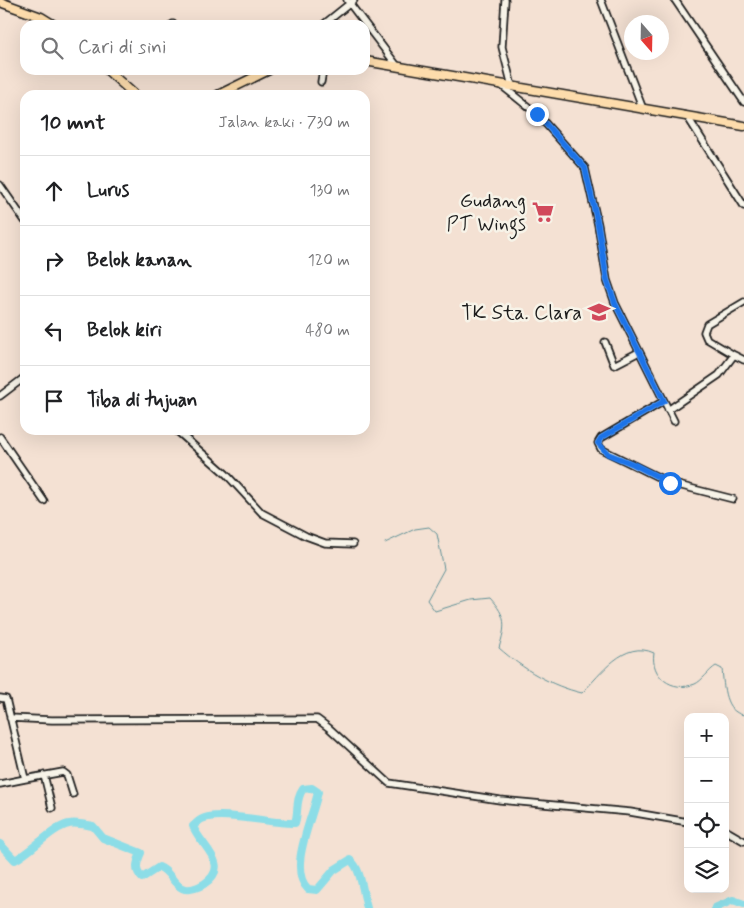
<!DOCTYPE html>
<html lang="id">
<meta charset="utf-8">
<style>
body{margin:0;font-family:Mynerve,sans-serif;background:#f6f6f6;color:#202124}
.controls{position:absolute;right:15px;bottom:15px;display:grid;overflow:hidden;border-radius:10px;box-shadow:0 5px 20px #0002}
.controls button{width:45px;height:45px;display:grid;place-items:center;padding:0;border:0;border-bottom:1px solid #e0e0e0;background:#fff;color:#202124;font:25px sans-serif}
.compass{position:absolute;left:624px;top:15px;width:45px;height:45px;border-radius:50%;background:#fff;box-shadow:0 5px 20px #0002;rotate:160deg}
.stop{position:absolute;width:15px;height:15px;margin:-11px;border:4px solid #1a73e8;border-radius:50%;background:#fff}
.stop.end{background:#1a73e8;border-color:#fff;box-shadow:0 1px 5px #0008}
.list{margin:0;padding:0;list-style:none}
h2{display:flex;justify-content:space-between;align-items:center;height:65px;margin:0;padding:0 20px;font-size:21px}
h2 small{font-size:16px;font-weight:400;color:#757577}
.list li{display:grid;grid-template-columns:32px 1fr auto;gap:15px;align-items:center;box-sizing:border-box;height:70px;padding:0 20px;border-top:1px solid #e0e0e0}
.list b{display:block;font-size:19px;white-space:nowrap}
.list em{font-size:16px;font-style:normal;color:#757577}
.icon{flex:none;width:28px;height:28px;fill:none;stroke:currentColor;stroke-width:2;stroke-linecap:round;stroke-linejoin:round}
.map{position:relative;flex:none;width:744px;height:908px;overflow:hidden}
.search{position:absolute;background:#fff;box-shadow:0 5px 20px #0002;left:20px;top:20px;width:350px;height:55px;display:flex;align-items:center;gap:12px;box-sizing:border-box;padding:0 18px;border-radius:15px;color:#757577;font-size:19px}
.panel{position:absolute;background:#fff;box-shadow:0 5px 20px #0002;left:20px;top:90px;width:350px;height:345px;border-radius:15px}
.map>svg:first-child{display:block}
.lines{fill:none;stroke-linecap:round;stroke-linejoin:round}
.stream{stroke:#5f9096;stroke-width:1}
.river{stroke:#8cdde7;stroke-width:8}
.minor-casing{stroke:#1c1c1c;stroke-width:9}
.highway-casing{stroke:#1c1c1c;stroke-width:11}
.minor{stroke:#f7f3e8;stroke-width:5.5}
.highway{stroke:#fddcac;stroke-width:8}
.route{stroke:#1a73e8;stroke-width:6}
.labels{text-anchor:middle;stroke-width:5;stroke-linejoin:round;paint-order:stroke}
.poi-label{font-size:20px;fill:#1c1c1c;stroke:#f7f3e8;text-anchor:end}
</style>
<div class="map">
<svg width="744" height="908" viewBox="0 0 744 908">
<rect width="100%" height="100%" fill="#f4e1d3"/>
<filter id="ink" filterUnits="userSpaceOnUse"><feTurbulence type="fractalNoise" baseFrequency=".02" numOctaves="2"/><feDisplacementMap in="SourceGraphic" scale="10" xChannelSelector="R" yChannelSelector="G"/><feConvolveMatrix kernelMatrix="1 2 1 2 8 2 1 2 1" color-interpolation-filters="sRGB"/></filter>
<g filter="url(#ink)">
<g class="lines">
<path class="stream" d="M385 543 415 529 429 527 437 534 444 569 427 600 435 611 471 600 490 598C507 617 506 625 499 648 523 669 551 686 582 693 601 674 624 639 654 653 650 676 672 693 695 684 702 681 709 670 716 666L722 669C724 687 724 712 744 715"/>
<path class="river" d="M0 844 15 860C32 851 53 827 69 824 76 822 86 825 93 826L103 838 141 853C137 862 134 870 142 878L159 867C170 871 172 883 182 888 189 891 197 888 204 884 233 865 200 846 193 826 196 824 199 820 202 819 220 810 273 824 295 823 299 811 295 800 303 789L312 788 318 792C313 818 287 869 308 889L317 890 334 870 350 860C361 867 363 894 367 908
M715 908 733 900 744 904"/>
<g class="minor-casing">
<path id="minor" d="M347 0 398 67
M505 0 502 47 512 86
M601 0 643 109
M675 0 744 102
M172 25 173 24
M323 25 354 0
M321 82 323 70
M501 85 537 114 585 168 598 225 607 280 615 303 674 421
M687 116 744 206
M0 185 25 221
M605 342 614 365 639 352
M734 355 707 339 704 332 707 324 744 302
M0 396 25 377
M664 401 601 438 598 443 601 449 670 483 733 499
M668 410 719 375 734 355 744 360
M176 430 226 474 262 513 306 536 325 543 353 544
M0 437 44 501
M0 698 6 699 25 779 0 784
M10 718 52 720 317 719 329 728 389 783 500 800 630 812 688 822
M44 775 52 808
M25 779 63 772 67 775 73 794
M725 830 744 841"/>
</g>
<g class="highway-casing">
<path id="highway" d="M0 2 41 17 54 25
M365 61 744 126
M107 70 135 95
M218 95 269 70"/>
</g>
<use href="#minor" class="minor"/>
<use href="#highway" class="highway"/>
</g>
</g>
<g class="lines" filter="url(#ink)">
<path class="route" d="M537 114 585 168 598 225 607 280 615 303 664 401 601 438 598 443 608 454 633 464 670 483"/>
</g>
<defs>
<g id="supermarket-bare" transform="scale(1.725)"><path d="M-6-5.5h2.5l.6 2H6L4.5 2H-2.5L-4.4-4H-6ZM-1.5 3.2a1.3 1.3 0 1 0 .1 0ZM3 3.2a1.3 1.3 0 1 0 .1 0Z" fill="#d1495b" stroke="#f7f3e8" stroke-width="2.5" paint-order="stroke"/></g>
<g id="school-bare" transform="scale(1.725)"><path d="M0-5L7-2L0 1L-7-2ZM-4 1L0 2.5L4 1V4Q0 6-4 4Z" fill="#d1495b" stroke="#f7f3e8" stroke-width="2.5" paint-order="stroke"/></g>
</defs>
<g fill-rule="evenodd">
<use href="#supermarket-bare" x="543" y="212"/>
<use href="#school-bare" x="599" y="312"/>
</g>
<g class="labels">
<g class="poi-label">
<text x="526" y="207">Gudang<tspan x="526" dy="23">PT Wings</tspan></text>
<text x="582" y="319">TK Sta. Clara</text>
</g>
</g>
</svg>
<div class="controls">
<button>+</button>
<button>−</button>
<button><svg class="icon" aria-label="locate" viewBox="0 0 24 24"><circle cx="12" cy="12" r="6"/><path d="M12 2v4M12 18v4M2 12h4M18 12h4"/></svg></button>
<button><svg class="icon" aria-label="layers" viewBox="0 0 24 24"><path d="M12 4l9 5-9 5-9-5zM3 14l9 5 9-5"/></svg></button>
</div>
<svg class="compass" viewBox="-18 -18 36 36"><path d="M0-13l5 13h-10z" fill="#e53935"/><path d="M0 13l5-13h-10z" fill="#757577"/></svg>
<div class="stop" style="left:670px;top:483px"></div>
<div class="stop end" style="left:537px;top:114px"></div>
<div class="search"><svg class="icon" aria-label="search" viewBox="0 0 24 24"><circle cx="10" cy="10" r="6"/><path d="M15 15l6 6"/></svg>Cari di sini</div>
<section class="panel">
<h2>10 mnt<small>Jalan kaki · 730 m</small></h2>
<ul class="list">
<li><svg class="icon" aria-label="ahead" viewBox="0 0 24 24"><path d="M12 20V5M6 11l6-6 6 6"/></svg><div><b>Lurus</b></div><em>130 m</em></li>
<li><svg class="icon" aria-label="right" viewBox="0 0 24 24"><path d="M7 20v-9h11M14 6l5 5-5 5"/></svg><div><b>Belok kanan</b></div><em>120 m</em></li>
<li><svg class="icon" aria-label="left" viewBox="0 0 24 24"><path d="M17 20v-9H6M10 6l-5 5 5 5"/></svg><div><b>Belok kiri</b></div><em>480 m</em></li>
<li><svg class="icon" aria-label="arrive" viewBox="0 0 24 24"><path d="M6 21V4h12l-3 4 3 4H6"/></svg><div><b>Tiba di tujuan</b></div></li>
</ul>
</section>
</div>
